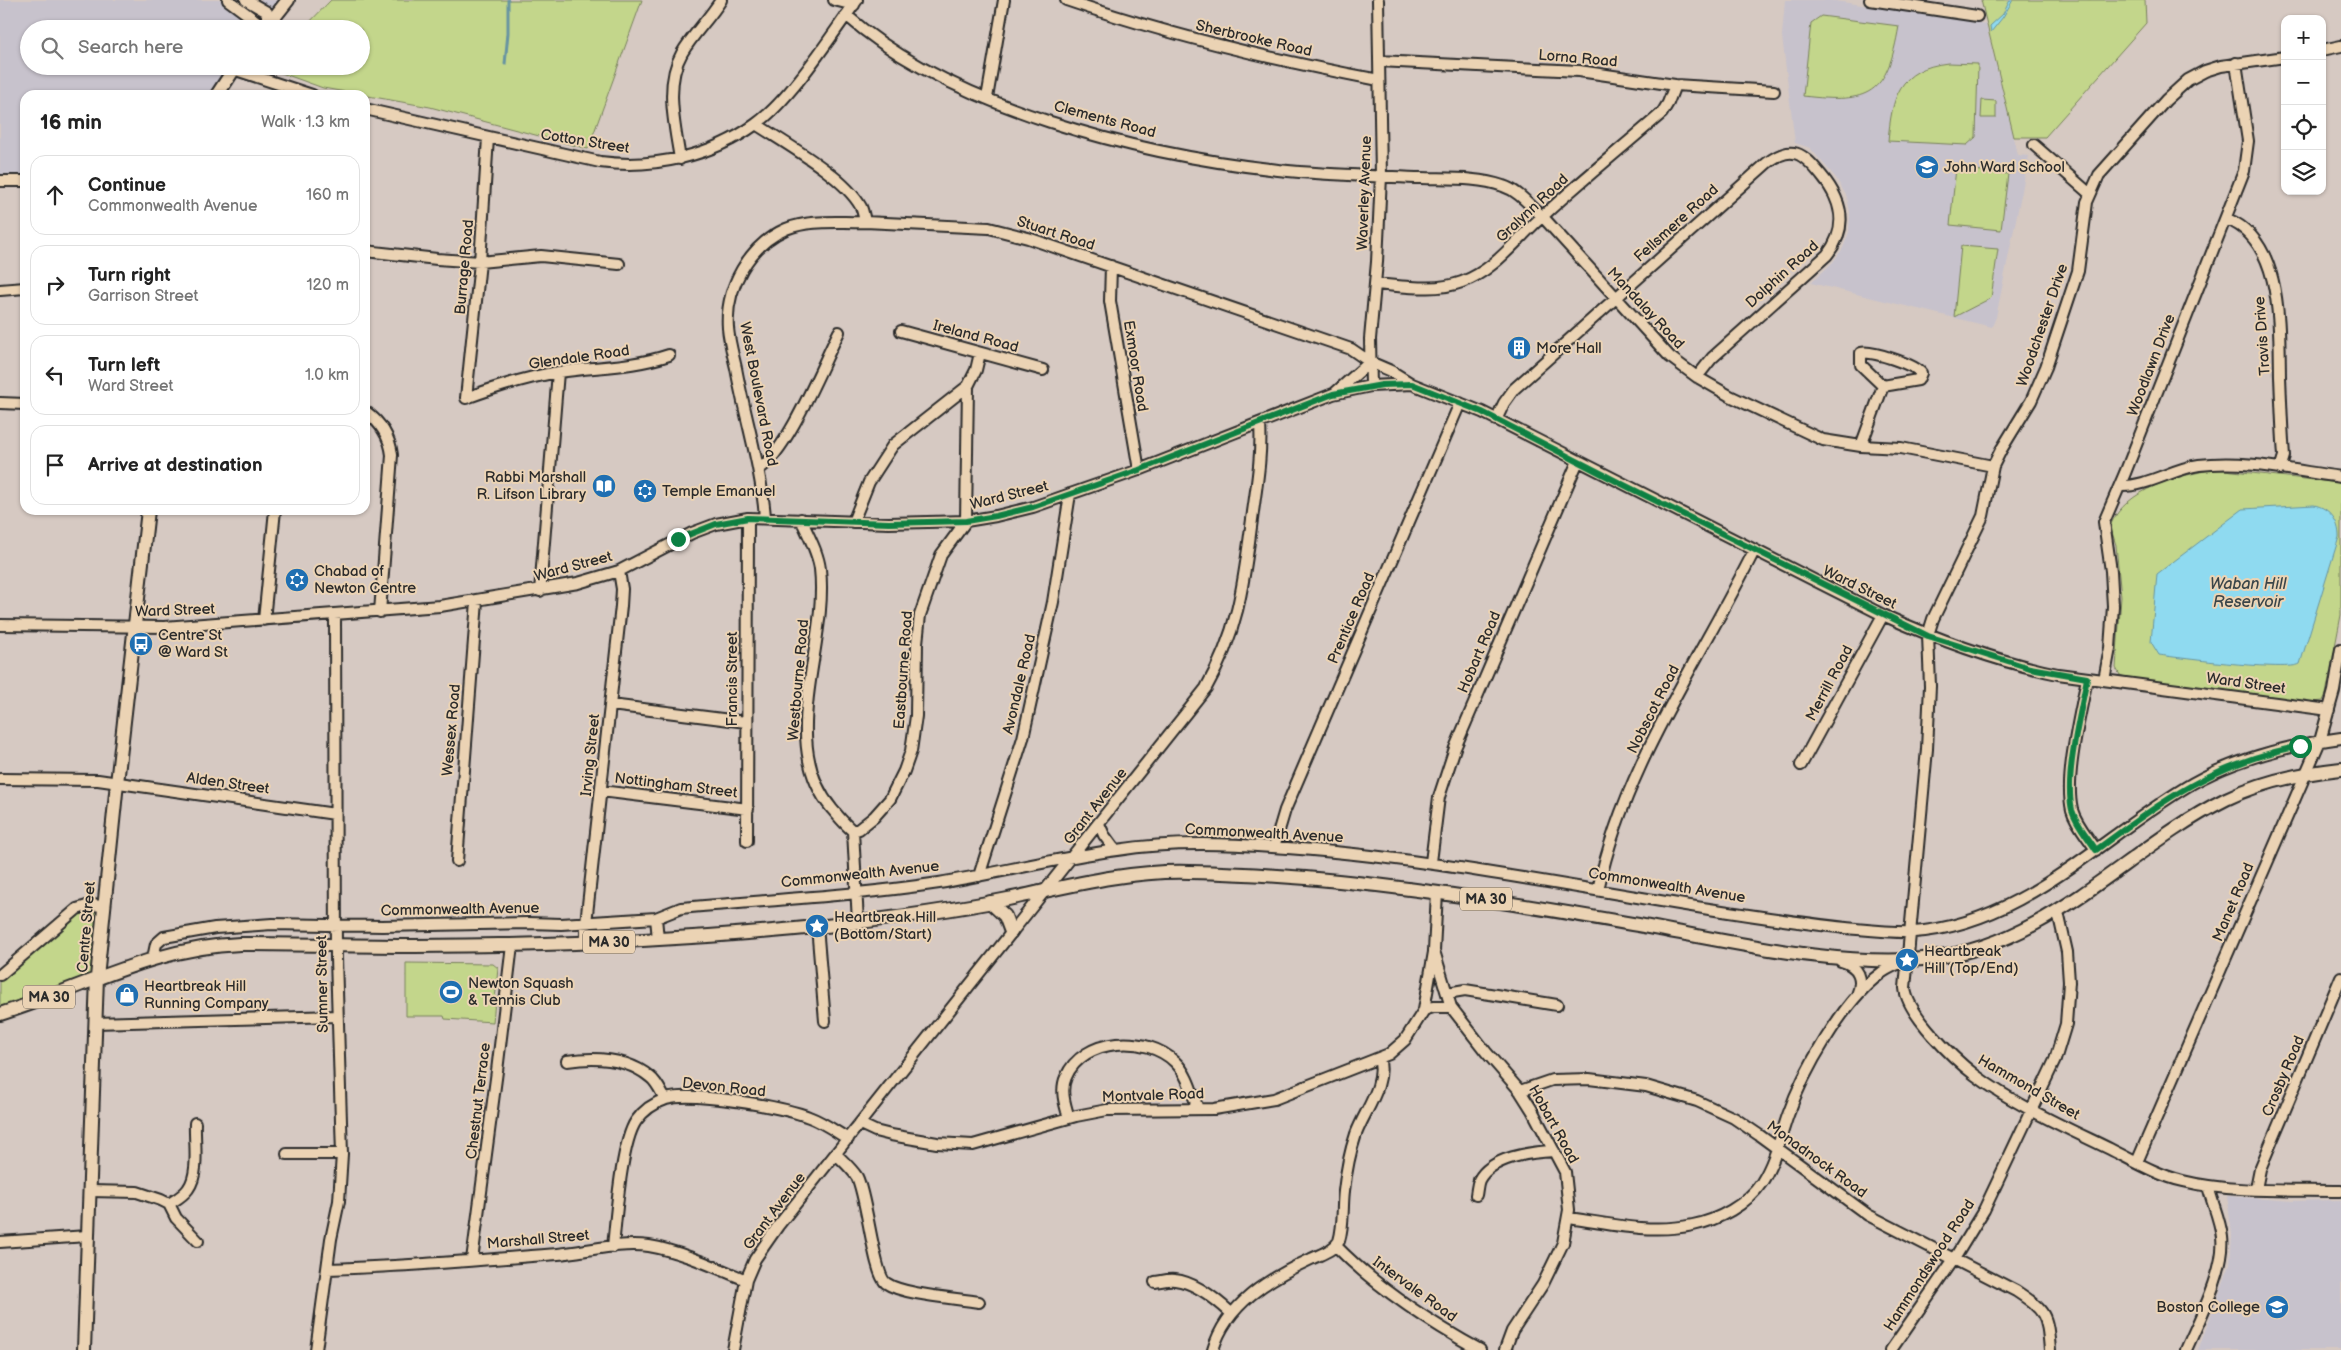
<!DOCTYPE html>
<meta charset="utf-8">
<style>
body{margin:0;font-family:"Balsamiq Sans",sans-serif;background:#f2f2f2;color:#222}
.controls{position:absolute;right:15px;top:15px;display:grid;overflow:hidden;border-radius:10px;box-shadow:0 1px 4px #0004}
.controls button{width:45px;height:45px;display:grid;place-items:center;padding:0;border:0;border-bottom:1px solid #e0e0e0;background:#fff;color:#222;font:25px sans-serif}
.stop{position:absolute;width:15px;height:15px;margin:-11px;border:4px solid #0b8043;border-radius:50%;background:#fff}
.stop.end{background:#0b8043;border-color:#fff;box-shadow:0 1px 5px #0008}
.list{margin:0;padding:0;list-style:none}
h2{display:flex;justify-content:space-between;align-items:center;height:65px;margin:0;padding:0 20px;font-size:21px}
h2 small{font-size:16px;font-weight:400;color:#767676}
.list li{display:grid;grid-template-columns:32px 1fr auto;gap:15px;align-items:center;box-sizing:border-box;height:80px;margin:0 10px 10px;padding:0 10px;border:1px solid #e0e0e0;border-radius:15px}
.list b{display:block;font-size:19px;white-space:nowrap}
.list p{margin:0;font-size:16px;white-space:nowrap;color:#767676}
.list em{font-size:16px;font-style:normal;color:#767676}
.icon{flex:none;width:28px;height:28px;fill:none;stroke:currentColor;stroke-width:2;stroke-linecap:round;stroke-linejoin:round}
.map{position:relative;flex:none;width:2341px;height:1350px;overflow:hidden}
.search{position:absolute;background:#fff;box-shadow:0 1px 4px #0004;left:20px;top:20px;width:350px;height:55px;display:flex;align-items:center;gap:12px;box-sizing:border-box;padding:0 18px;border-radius:28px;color:#767676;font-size:19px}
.panel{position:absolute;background:#fff;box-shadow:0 1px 4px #0004;left:20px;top:90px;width:350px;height:425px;border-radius:15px}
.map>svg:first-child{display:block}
.built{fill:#c7c2cc}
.green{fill:#c3d68b;stroke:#77805b}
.water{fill:#8fdaf0;stroke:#6794a1}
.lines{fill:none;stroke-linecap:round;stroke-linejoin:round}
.stream{stroke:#6794a1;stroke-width:3}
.minor-casing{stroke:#2b2b2b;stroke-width:14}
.major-casing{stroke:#2b2b2b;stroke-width:16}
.minor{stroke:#ebd3b4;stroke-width:10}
.major{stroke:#ebd3b4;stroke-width:12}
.route{stroke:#0b8043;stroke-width:6}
.labels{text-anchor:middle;stroke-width:4;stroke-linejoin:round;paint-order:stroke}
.shield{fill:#ebd3b4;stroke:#655d54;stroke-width:1}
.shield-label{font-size:14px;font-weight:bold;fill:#2b2b2b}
.street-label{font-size:15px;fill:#2b2b2b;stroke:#ebd3b4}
.poi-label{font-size:15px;fill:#2b2b2b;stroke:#ebd3b4;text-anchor:start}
.water-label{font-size:16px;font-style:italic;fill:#3a4549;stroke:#ebd3b4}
</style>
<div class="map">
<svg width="2341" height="1350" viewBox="0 0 2341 1350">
<rect width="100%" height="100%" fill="#d6c9c2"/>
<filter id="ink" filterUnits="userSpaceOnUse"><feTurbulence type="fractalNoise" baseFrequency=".02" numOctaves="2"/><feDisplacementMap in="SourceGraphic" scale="10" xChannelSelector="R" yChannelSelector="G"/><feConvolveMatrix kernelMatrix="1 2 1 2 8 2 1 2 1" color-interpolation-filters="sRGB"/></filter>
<g filter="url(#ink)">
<path class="built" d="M0 0H288L265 29H29V66H236L217 95H25V181H0Z
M1785 0H1829L1986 24 2018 155 2029 156 1996 317 1992 327 1811 283 1833 262 1843 248 1849 232 1850 212 1847 197 1836 178 1810 148 1795 143 1782 36Z
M2227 1196 2292 1201 2341 1200V1350H2198L2230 1265 2232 1235Z"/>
<path class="green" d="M331 0H642L588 149 430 107 323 88 265 67 361 66V29H303Z
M1981 0H2145L2146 23 2045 137H2014Z
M1821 16 1899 26C1887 95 1870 104 1803 96L1811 23Z
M1948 63 1978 64 1976 137 1967 145 1888 141C1892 97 1898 69 1948 63Z
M1982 100 1996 101V118H1981Z
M1956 168 2008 174 2001 230 1950 225Z
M1961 246 1998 249 1991 298 1954 317Z
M2215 469 2341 483V615L2326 694 2323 701 2313 702 2125 677 2120 675 2116 668 2121 597 2116 545 2110 526C2126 488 2178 476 2215 469Z
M104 906 97 977 0 1014V975L70 914Z
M406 963 493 964 498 968 493 1022 445 1019 444 1016H406Z"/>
<path class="water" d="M2010 0H2013L2003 17 1991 32 1990 26 2003 14Z
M2314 505C2330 508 2339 521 2339 537L2300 664C2288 672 2179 658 2159 655L2151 642 2157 574 2243 509Z"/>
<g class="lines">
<path class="stream" d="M505 64 508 33V0"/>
<g class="minor-casing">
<path id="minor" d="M228 0 259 23 267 25V12L246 0
M834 0 854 5
M1066 0C1168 35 1273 60 1379 80
M1870 0 1977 16
M846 15C951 108 1140 155 1278 170 1325 175 1373 176 1421 178 1448 179 1477 177 1503 186 1519 191 1530 206 1542 216L1670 357 1697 377 1730 396 1823 440 1861 446 1901 448 1993 466
M2322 50 2341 46
M2285 57 2221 66 2205 71 2188 80 2166 100 2099 175 2087 202 2078 271 2046 367 2031 401 2001 450 1993 466 1983 516 1933 619 1928 635 1930 686 1927 749 1905 988C1907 1014 1954 1059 1975 1075 2013 1104 2067 1128 2110 1149 2134 1161 2157 1175 2183 1181 2231 1193 2291 1190 2341 1191
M1379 61 1579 71 1675 85 1774 91
M233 69 312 95
M987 98 1004 0
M365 109 600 162C654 169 712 156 756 124 791 99 831 36 857 0
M756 124C786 144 844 176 861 207 863 211 864 217 865 222L989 228 1028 238 1351 349 1370 362
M488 138 480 262 466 398C496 387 526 377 559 372 597 366 630 368 669 355
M2034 145 2090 194
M680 159C675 126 664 84 682 53 693 34 709 19 721 0
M0 181H25
M2227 219C2283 241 2279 325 2280 376 2281 403 2282 429 2284 456L2280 469
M365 251 437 259 480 262 541 256 619 264
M1111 266 1110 301 1139 470
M1375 284C1403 286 1435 292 1462 282 1496 270 1518 237 1544 215 1582 180 1623 147 1662 113L1668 103 1675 85
M0 290 25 288
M901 331 1043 370
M1371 386 1370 339 1377 262 1381 176 1378 0
M1336 392 1370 362 1391 371 1412 384 1482 412 1883 615C1939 640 1998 662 2058 674L2329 710
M0 403 25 404
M365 411C380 422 390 437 392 455L380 612
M1496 420 1504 403 1514 389 1767 163C1792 144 1803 153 1821 175 1842 200 1849 227 1827 255L1712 358 1697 377
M1861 446 1883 386 1918 380 1921 373C1916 365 1871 350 1861 353V365L1883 386
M759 469C788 451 822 365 839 332
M2120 486C2147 487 2172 469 2199 465 2245 459 2295 471 2341 477
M765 517C761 466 745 418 736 368 733 355 729 341 728 328 725 288 749 245 786 229 810 219 840 223 865 222
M801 519C808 535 818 552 820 569 829 646 776 742 832 809 839 817 845 825 853 831L858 922
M853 522 869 482 893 445 968 386
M540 591 558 372
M264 620 275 510
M0 625 164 627 440 606 578 583 619 571 692 533 716 524 748 518 889 523 966 521 996 516 1033 507 1139 470 1333 394 1371 386 1412 384
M2087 678C2081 713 2064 776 2072 810 2076 824 2088 837 2096 850
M2104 680 2110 648 2113 606 2111 571 2104 522 2125 473 2244 171 2248 141 2236 63
M611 705 746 722
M1801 765 1883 615
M0 779 98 780 335 814
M601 791 748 809
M1099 824 1104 835 1115 850
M853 831 859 829 874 817 890 799 904 771 911 751 916 716 917 643 920 615 941 555 966 521 968 386 976 370 980 353
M747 841 748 518
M1274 847 1285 810 1460 403
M457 861 477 601
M1431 862 1439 797 1455 748 1578 461
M979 876 1023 738 1053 602 1070 494
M1598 890C1624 766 1699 662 1754 551
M1437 892 1434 951 1451 1007 1486 1052 1520 1091 1532 1110 1565 1172 1569 1210 1563 1243 1543 1284 1512 1331 1505 1350
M656 918 658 939
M817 926 825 1021
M586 943V923L621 606 622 589 619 571
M153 958 156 944 164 937 215 928 272 924 382 926 529 923 561 924 656 918 681 908C767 900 853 896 939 883 998 873 1057 858 1117 850 1168 842 1221 843 1272 847 1420 856 1563 886 1709 909 1754 916 1800 923 1846 928 1868 930 1892 933 1914 932 2025 924 2102 835 2193 783 2238 758 2290 745 2341 738
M1841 961C1859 966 1864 979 1857 995
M0 975 77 909 90 905 104 906
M1447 993 1465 990 1557 1005
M1424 1010 1434 952
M95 1023 337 1016
M567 1061C595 1057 627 1058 650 1077 657 1082 661 1092 665 1099
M1520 1091 1552 1080 1589 1079 1646 1086 1697 1101 1734 1118 1759 1135 1868 1215 2016 1291C2046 1311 2047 1314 2050 1350
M1069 1118C1065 1105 1060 1090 1066 1077 1083 1037 1147 1034 1175 1062 1188 1074 1192 1093 1198 1109
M860 1124 875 1131 891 1135 937 1143 973 1145 1076 1116 1107 1110 1214 1109 1274 1099 1389 1054 1405 1040 1424 1010 1433 1007H1451
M287 1154H342
M837 1155C844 1162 852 1169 857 1177 867 1197 874 1275 886 1283 903 1295 956 1298 979 1302
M2137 1162 2320 741 2334 691 2341 649
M2256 1189 2260 1169 2341 977
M90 1191 137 1192 161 1200 169 1204 176 1218 198 1241
M1476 1195C1477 1190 1477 1185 1479 1180 1491 1157 1531 1152 1554 1151
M169 1204C175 1200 183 1196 188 1189 200 1173 194 1142 195 1123
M1569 1218C1609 1224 1652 1234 1693 1225 1718 1220 1747 1205 1762 1182 1775 1161 1780 1138 1788 1115 1803 1072 1843 1001 1880 974 1887 968 1896 965 1904 961
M0 1242 87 1236
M1336 1246C1375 1286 1431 1323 1480 1350
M613 1247C616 1218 621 1143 636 1121 643 1111 654 1103 666 1099 692 1091 783 1107 809 1117 823 1122 835 1131 848 1139
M472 1260 497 1071 512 945
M327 1269C404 1267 481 1260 558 1254 588 1251 620 1242 649 1246 680 1251 717 1268 746 1280
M1155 1282C1162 1281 1169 1279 1175 1280 1195 1282 1217 1300 1231 1313
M316 1350 331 1239 339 1201 342 1154 336 958 335 615
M733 1350 746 1280 755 1259 778 1226 1206 688C1240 628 1244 579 1253 512 1257 483 1262 454 1260 424
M1213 1350C1226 1304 1270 1278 1311 1259 1321 1254 1333 1251 1339 1241 1344 1225 1342 1207 1344 1191 1346 1172 1350 1152 1356 1134 1365 1110 1387 1084 1379 1058
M1891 1350 1954 1259 1984 1210 2055 1060 2066 1024 2069 982 2067 952 2058 912
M2186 1350C2199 1320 2226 1269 2222 1237 2220 1219 2212 1203 2208 1186"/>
</g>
<g class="major-casing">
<path id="major" d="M265 29 288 0
M217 95 236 66
M990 902 1005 916 1011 932
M0 1014C81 989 154 947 240 944 298 944 356 946 414 946 551 946 689 940 826 926 887 919 948 911 1008 899 1069 886 1128 870 1190 872 1339 875 1485 898 1632 924 1725 940 1840 969 1933 958 2050 944 2126 849 2226 799 2261 782 2303 773 2341 769
M84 1350 97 977 117 783 148 510"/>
</g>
<use href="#minor" class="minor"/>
<use href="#major" class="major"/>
</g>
</g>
<g class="lines" filter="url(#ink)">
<path class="route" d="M678 539 716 524 748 518 889 523 966 521 996 516 1033 507 1139 470 1333 394 1382 385 1412 384 1482 412 1616 481 1928 636 2030 668 2087 678C2081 713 2064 776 2072 810 2076 824 2088 837 2096 850 2165 799 2214 763 2300 746"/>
</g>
<defs>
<g id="school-disc" transform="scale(1.25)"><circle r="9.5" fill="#1f6fb2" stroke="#ebd3b4"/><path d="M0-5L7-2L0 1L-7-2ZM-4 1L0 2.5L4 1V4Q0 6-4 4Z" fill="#fff"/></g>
<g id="building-disc" transform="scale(1.25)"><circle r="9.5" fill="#1f6fb2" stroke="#ebd3b4"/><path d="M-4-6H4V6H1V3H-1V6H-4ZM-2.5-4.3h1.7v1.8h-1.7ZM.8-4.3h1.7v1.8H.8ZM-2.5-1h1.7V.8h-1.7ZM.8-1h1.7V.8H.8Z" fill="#fff"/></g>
<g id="library-disc" transform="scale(1.25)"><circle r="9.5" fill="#1f6fb2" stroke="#ebd3b4"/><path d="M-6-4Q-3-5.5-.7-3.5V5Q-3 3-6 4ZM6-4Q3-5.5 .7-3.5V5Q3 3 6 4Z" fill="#fff"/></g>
<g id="synagogue-disc" transform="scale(1.25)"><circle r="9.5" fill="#1f6fb2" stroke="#ebd3b4"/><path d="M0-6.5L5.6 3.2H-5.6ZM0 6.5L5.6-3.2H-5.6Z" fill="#fff"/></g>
<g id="bus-disc" transform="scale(1.25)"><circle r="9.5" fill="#1f6fb2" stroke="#ebd3b4"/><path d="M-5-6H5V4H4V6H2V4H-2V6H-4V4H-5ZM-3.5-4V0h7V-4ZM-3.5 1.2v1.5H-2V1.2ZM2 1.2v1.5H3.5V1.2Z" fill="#fff"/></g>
<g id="sight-disc" transform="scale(1.25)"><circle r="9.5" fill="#1f6fb2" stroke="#ebd3b4"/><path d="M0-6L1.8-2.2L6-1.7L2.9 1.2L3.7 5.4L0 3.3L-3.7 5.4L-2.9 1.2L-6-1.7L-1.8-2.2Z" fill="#fff"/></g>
<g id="stadium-disc" transform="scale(1.25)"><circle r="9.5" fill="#1f6fb2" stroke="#ebd3b4"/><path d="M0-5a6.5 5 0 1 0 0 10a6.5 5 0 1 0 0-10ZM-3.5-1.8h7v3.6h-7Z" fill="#fff"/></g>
<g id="shop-disc" transform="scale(1.25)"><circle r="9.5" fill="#1f6fb2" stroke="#ebd3b4"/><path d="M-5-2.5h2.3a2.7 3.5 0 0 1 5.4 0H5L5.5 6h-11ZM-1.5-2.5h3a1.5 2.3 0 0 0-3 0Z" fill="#fff"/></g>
<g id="university-disc" transform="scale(1.25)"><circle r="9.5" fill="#1f6fb2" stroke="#ebd3b4"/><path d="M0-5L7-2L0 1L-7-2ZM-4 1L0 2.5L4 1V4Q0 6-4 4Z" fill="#fff"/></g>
</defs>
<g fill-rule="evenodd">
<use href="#school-disc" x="1927" y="167"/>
<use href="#building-disc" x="1519" y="348"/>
<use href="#library-disc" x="604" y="486"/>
<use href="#synagogue-disc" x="645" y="491"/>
<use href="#synagogue-disc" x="297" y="580"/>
<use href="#bus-disc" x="141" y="644"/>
<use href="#sight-disc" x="817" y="926"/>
<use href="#sight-disc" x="1907" y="960"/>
<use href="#stadium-disc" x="451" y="992"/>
<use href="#shop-disc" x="127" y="995"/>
<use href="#university-disc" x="2277" y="1307"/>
</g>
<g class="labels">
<g class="shield">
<rect x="1460" y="887.5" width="52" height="23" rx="4"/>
<rect x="583" y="930.5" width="52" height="23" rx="4"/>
<rect x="23" y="985.5" width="52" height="23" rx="4"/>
</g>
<g class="shield-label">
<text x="1486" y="904">MA 30</text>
<text x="609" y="947">MA 30</text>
<text x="49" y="1002">MA 30</text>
</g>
<g class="street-label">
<text transform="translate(1254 38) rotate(13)" y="5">Sherbrooke Road</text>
<text transform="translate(1578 58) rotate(5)" y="5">Lorna Road</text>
<text transform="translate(1105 119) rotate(15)" y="5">Clements Road</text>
<text transform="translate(585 141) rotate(9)" y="5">Cotton Street</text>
<text transform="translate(1364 193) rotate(-88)" y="5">Waverley Avenue</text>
<text transform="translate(1532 208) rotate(-43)" y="5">Gralynn Road</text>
<text transform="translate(1676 223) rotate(-42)" y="5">Fellsmere Road</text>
<text transform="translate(1056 233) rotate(18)" y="5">Stuart Road</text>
<text transform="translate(464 267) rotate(-85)" y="5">Burrage Road</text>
<text transform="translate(1782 274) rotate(-42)" y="5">Dolphin Road</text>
<text transform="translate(1646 308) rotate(47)" y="5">Mandalay Road</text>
<text transform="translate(2042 325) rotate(-71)" y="5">Woodchester Drive</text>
<text transform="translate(976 336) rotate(15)" y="5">Ireland Road</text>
<text transform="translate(2262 336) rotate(-94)" y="5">Travis Drive</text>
<text transform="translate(579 357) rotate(-8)" y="5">Glendale Road</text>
<text transform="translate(2151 365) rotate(-69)" y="5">Woodlawn Drive</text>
<text transform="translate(1136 366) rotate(81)" y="5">Exmoor Road</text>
<text transform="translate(759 394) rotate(79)" y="5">West Boulevard Road</text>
<text transform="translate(1009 495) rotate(-14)" y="5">Ward Street</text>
<text transform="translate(573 566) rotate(-15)" y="5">Ward Street</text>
<text transform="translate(1860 587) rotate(26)" y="5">Ward Street</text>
<text transform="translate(175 610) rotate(-2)" y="5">Ward Street</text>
<text transform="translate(1351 618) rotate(-67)" y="5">Prentice Road</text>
<text transform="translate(1479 652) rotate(-67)" y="5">Hobart Road</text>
<text transform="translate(903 670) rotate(-86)" y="5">Eastbourne Road</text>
<text transform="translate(732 679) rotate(-90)" y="5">Francis Street</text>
<text transform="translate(798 680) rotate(-85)" y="5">Westbourne Road</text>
<text transform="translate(1829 683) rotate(-62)" y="5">Merrill Road</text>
<text transform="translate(2246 683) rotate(8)" y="5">Ward Street</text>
<text transform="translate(1019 684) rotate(-77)" y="5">Avondale Road</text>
<text transform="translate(1653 709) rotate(-63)" y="5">Nobscot Road</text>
<text transform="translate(451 730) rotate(-85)" y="5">Wessex Road</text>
<text transform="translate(590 755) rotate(-84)" y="5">Irving Street</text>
<text transform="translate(228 783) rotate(8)" y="5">Alden Street</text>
<text transform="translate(676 785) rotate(7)" y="5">Nottingham Street</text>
<text transform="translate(1095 806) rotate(-52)" y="5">Grant Avenue</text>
<text transform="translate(1264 833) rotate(3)" y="5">Commonwealth Avenue</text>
<text transform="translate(860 874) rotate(-6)" y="5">Commonwealth Avenue</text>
<text transform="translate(1667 885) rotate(9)" y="5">Commonwealth Avenue</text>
<text transform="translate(2233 902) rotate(-67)" y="5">Manet Road</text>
<text transform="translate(460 909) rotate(-1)" y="5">Commonwealth Avenue</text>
<text transform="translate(86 927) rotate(-85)" y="5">Centre Street</text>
<text transform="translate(322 984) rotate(-91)" y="5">Sumner Street</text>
<text transform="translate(2283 1076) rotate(-67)" y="5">Crosby Road</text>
<text transform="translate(724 1087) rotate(6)" y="5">Devon Road</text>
<text transform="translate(2029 1087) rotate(30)" y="5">Hammond Street</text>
<text transform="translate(1153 1095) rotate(-2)" y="5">Montvale Road</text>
<text transform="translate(478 1101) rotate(-83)" y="5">Chestnut Terrace</text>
<text transform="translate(1554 1124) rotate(61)" y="5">Hobart Road</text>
<text transform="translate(1817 1159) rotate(36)" y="5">Monadnock Road</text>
<text transform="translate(774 1211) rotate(-53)" y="5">Grant Avenue</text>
<text transform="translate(538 1239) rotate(-5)" y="5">Marshall Street</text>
<text transform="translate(1929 1265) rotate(-57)" y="5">Hammondswood Road</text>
<text transform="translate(1415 1289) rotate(36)" y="5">Intervale Road</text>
</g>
<g class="poi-label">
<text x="1944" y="172">John Ward School</text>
<text x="1536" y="353">More Hall</text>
<text x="586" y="482" text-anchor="end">Rabbi Marshall<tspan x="586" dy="17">R. Lifson Library</tspan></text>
<text x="662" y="496">Temple Emanuel</text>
<text x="314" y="576">Chabad of<tspan x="314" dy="17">Newton Centre</tspan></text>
<text x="158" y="640">Centre St<tspan x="158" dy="17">@ Ward St</tspan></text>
<text x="834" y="922">Heartbreak Hill<tspan x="834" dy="17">(Bottom/Start)</tspan></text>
<text x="1924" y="956">Heartbreak<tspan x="1924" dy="17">Hill (Top/End)</tspan></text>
<text x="468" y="988">Newton Squash<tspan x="468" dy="17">&amp; Tennis Club</tspan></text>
<text x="144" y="991">Heartbreak Hill<tspan x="144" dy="17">Running Company</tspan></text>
<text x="2260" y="1312" text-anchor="end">Boston College</text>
</g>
<g class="water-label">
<text x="2248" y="589">Waban Hill<tspan x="2248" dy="18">Reservoir</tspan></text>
</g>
</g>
</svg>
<div class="controls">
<button>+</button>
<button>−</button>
<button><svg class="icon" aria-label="locate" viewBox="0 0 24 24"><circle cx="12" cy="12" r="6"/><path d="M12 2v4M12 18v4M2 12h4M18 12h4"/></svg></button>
<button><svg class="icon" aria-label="layers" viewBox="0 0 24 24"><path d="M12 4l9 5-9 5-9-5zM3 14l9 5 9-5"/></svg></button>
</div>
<div class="stop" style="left:2300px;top:746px"></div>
<div class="stop end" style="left:678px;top:539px"></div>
<div class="search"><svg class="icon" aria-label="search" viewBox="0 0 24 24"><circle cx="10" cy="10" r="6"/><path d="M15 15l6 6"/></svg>Search here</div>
<section class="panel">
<h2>16 min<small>Walk · 1.3 km</small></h2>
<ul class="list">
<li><svg class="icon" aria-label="ahead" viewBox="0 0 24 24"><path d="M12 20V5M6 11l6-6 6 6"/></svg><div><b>Continue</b><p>Commonwealth Avenue</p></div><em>160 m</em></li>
<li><svg class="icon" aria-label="right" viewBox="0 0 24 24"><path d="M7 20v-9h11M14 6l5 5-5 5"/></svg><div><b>Turn right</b><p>Garrison Street</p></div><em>120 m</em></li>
<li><svg class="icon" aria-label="left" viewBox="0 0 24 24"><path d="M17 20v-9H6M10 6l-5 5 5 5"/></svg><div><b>Turn left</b><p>Ward Street</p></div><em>1.0 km</em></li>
<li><svg class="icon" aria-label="arrive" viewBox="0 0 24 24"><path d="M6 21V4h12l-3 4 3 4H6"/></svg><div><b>Arrive at destination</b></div></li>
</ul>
</section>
</div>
